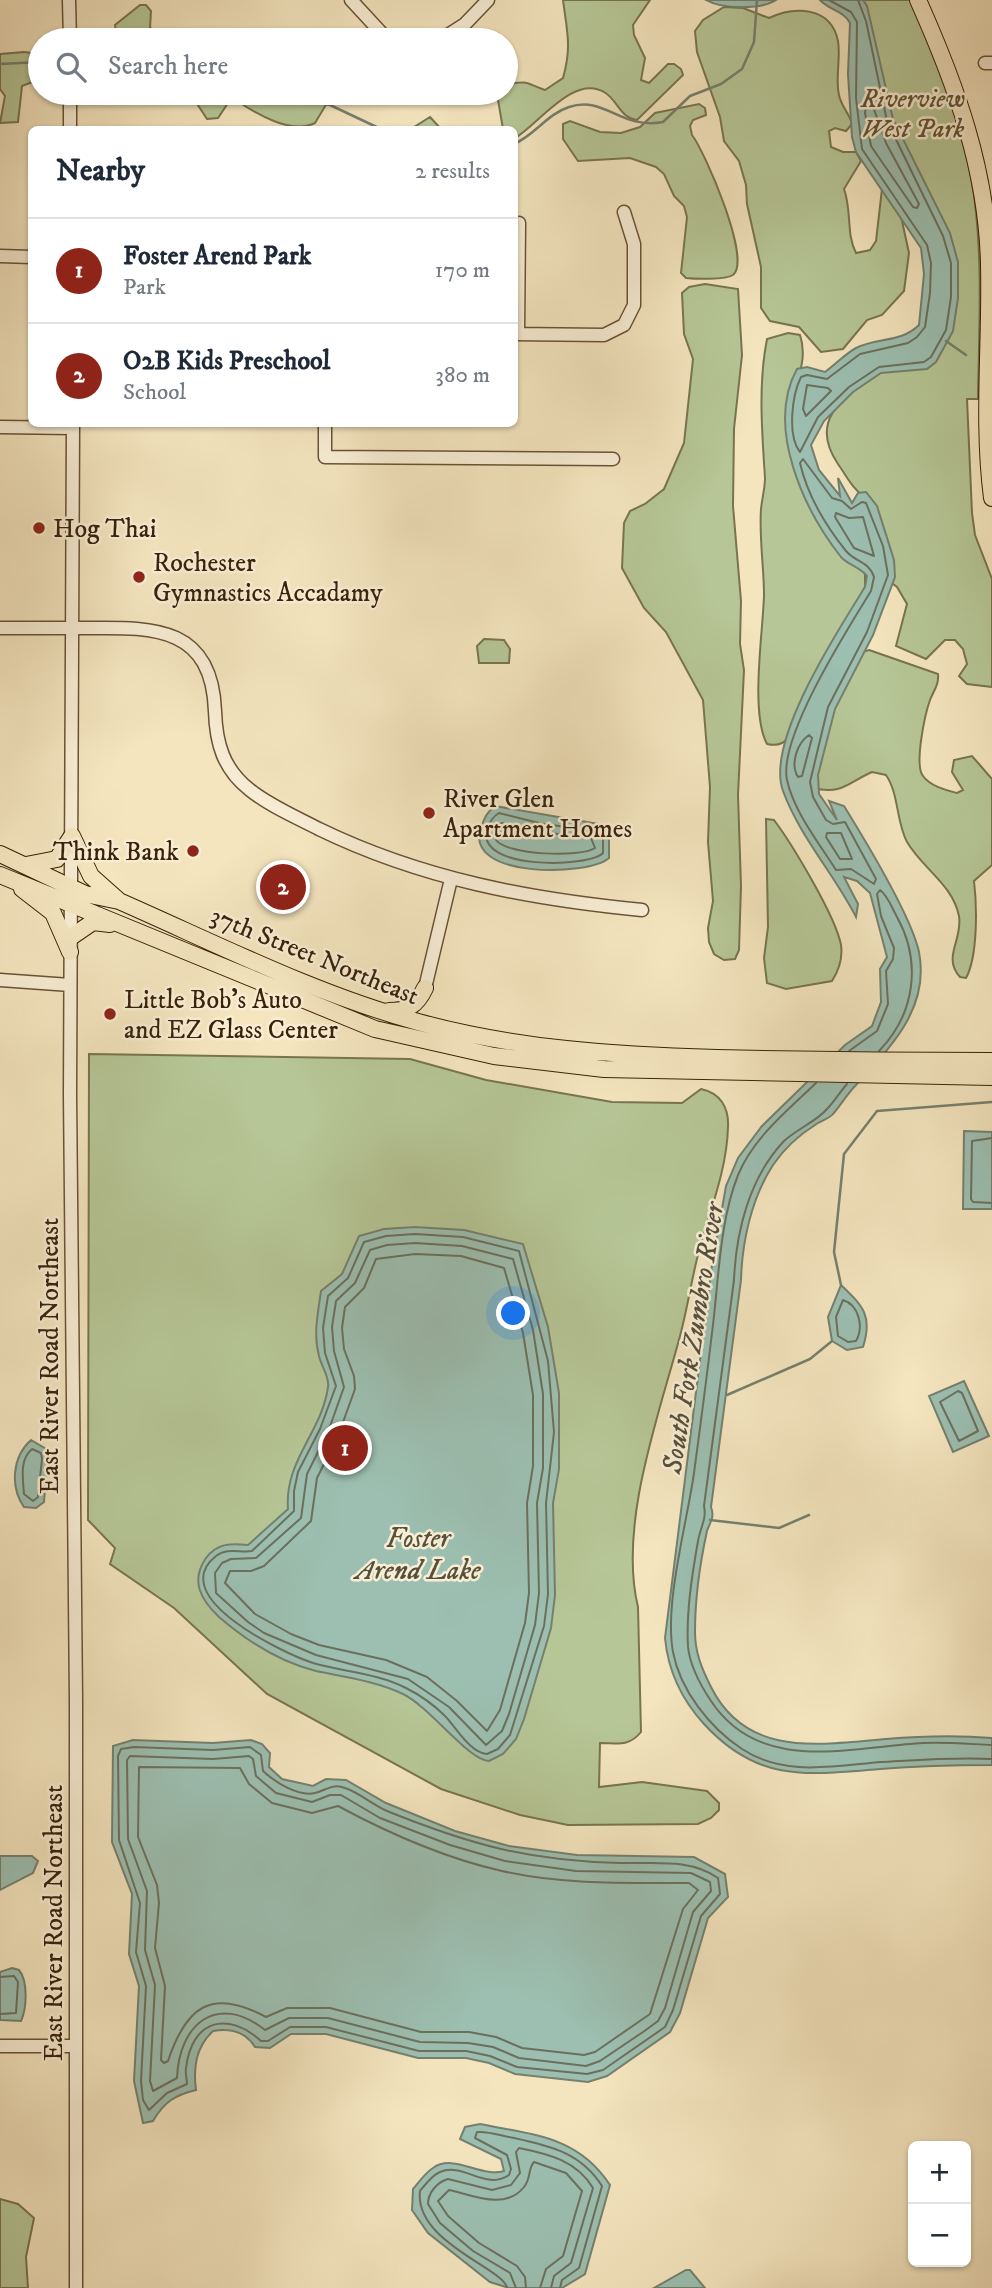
<!DOCTYPE html>
<meta charset="utf-8">
<style>
body{margin:0;font-family:"IM FELL DW Pica",serif;background:#f6f6f7;color:#1f2937}
.controls{position:absolute;right:21px;bottom:21px;display:grid;overflow:hidden;border-radius:10px;box-shadow:0 2px 5px #0004}
.controls button{width:63px;height:63px;display:grid;place-items:center;padding:0;border:0;border-bottom:2px solid #e0e1e3;background:#fff;color:#1f2937;font:35px sans-serif}
.you{position:absolute;left:514px;top:1314px;width:24px;height:24px;margin:-18px;border:5px solid #fff;border-radius:50%;background:#1a73e8;box-shadow:0 0 0 10px #1a73e833}
.badge{display:grid;place-items:center;width:46px;height:46px;border-radius:50%;background:#8f2418;color:#fff;font-size:23px;font-weight:700}
.pin{position:absolute;translate:-50% -50%;border:4px solid #fff;box-shadow:0 2px 7px #0006}
.list{margin:0;padding:0;list-style:none}
h2{display:flex;justify-content:space-between;align-items:center;height:91px;margin:0;padding:0 28px;font-size:30px}
h2 small{font-size:23px;font-weight:400;color:#747a83}
.list li{display:grid;grid-template-columns:46px 1fr auto;gap:21px;align-items:center;box-sizing:border-box;height:105px;padding:0 28px;border-top:2px solid #e0e1e3}
.list b{display:block;font-size:26px;white-space:nowrap}
.list p{margin:0;font-size:23px;white-space:nowrap;color:#747a83}
.list em{font-size:23px;font-style:normal;color:#747a83}
.icon{flex:none;width:38px;height:38px;fill:none;stroke:currentColor;stroke-width:2;stroke-linecap:round;stroke-linejoin:round}
.map{position:relative;flex:none;width:992px;height:2288px;overflow:hidden}
.search{position:absolute;background:#fff;box-shadow:0 2px 5px #0004;left:28px;top:28px;width:490px;height:77px;display:flex;align-items:center;gap:18px;box-sizing:border-box;padding:0 24px;border-radius:38px;color:#747a83;font-size:26px}
.panel{position:absolute;background:#fff;box-shadow:0 2px 5px #0004;left:28px;top:126px;width:490px;height:301px;border-radius:10px}
.map>svg:first-child{display:block}
.green{fill:#b6c696;stroke:#787450;stroke-width:2}
.water{fill:#9cbfb1;stroke:#75806e;stroke-width:2}
.lines{fill:none;stroke-linecap:round;stroke-linejoin:round}
.shore{stroke:#6b705d;stroke-width:2}
.stream{stroke:#75806e;stroke-width:2.5}
.minor-casing{stroke:#685236;stroke-width:15}
.major-casing{stroke:#3a2109;stroke-width:18}
.minor{stroke:#f8eed5;stroke-width:12}
.major{stroke:#f4e5bf;stroke-width:16}
.poi-dot{fill:#8f2418;stroke:#f8eed5;stroke-width:2.5}
.labels{text-anchor:middle;stroke-width:5;stroke-linejoin:round;paint-order:stroke}
.park-label{font-size:26px;font-style:italic;fill:#5f5333;stroke:#f8eed5}
.poi-label{font-size:26px;fill:#3a2109;stroke:#f8eed5;text-anchor:start}
.street-label{font-size:26px;fill:#3a2109;stroke:#f8eed5}
.water-label{font-size:28px;font-style:italic;fill:#57503b;stroke:#f8eed5}
</style>
<div class="map">
<svg width="992" height="2288" viewBox="0 0 992 2288">
<rect width="100%" height="100%" fill="#f4e5bf"/>
<filter id="stains"><feTurbulence type="fractalNoise" baseFrequency=".00286" numOctaves="4"/><feColorMatrix values="0 0 0 0 .2 0 0 0 0 .09 0 0 0 0 .02 0 0 0 .5 -.17"/></filter>
<radialGradient id="worn" r=".72"><stop offset=".6" stop-color="#630" stop-opacity="0"/><stop offset="1" stop-color="#630" stop-opacity=".3"/></radialGradient>
<path class="green" d="M563 0H650L633 25 634 35 645 58 641 80 649 83 668 64H674L681 69 683 75 637 120C619 117 618 100 604 92 573 74 538 125 515 138L514 130 503 129 497 94 506 93V84C531 81 523 82 545 90L563 78C572 46 567 32 563 0Z
M851 0H910C936 56 960 114 971 176 984 249 979 325 978 399H967L972 513 975 535 992 579V687L967 684 959 676 967 664 963 649 955 640H945L926 659 896 646 907 604 897 587 889 581 865 497C853 490 846 475 838 464 796 402 882 383 911 347 923 334 931 316 940 301Z
M140 5H146L151 11 150 28 173 40H117L115 25Z
M724 7 743 8 769 18C794 6 831 6 838 41 841 58 835 78 839 95 841 106 849 113 852 124L846 131 835 128 829 131 831 147 843 152H856L861 161 844 189C852 211 846 234 856 253L870 250 876 241 882 189 897 198 909 253 904 291 882 315 867 320 843 349 821 352 799 327 770 321 761 308V267L747 204 746 185 739 161 724 141 720 117 697 52 695 31 703 20Z
M224 31 238 35 243 40H200L208 34Z
M24 52 40 54V79L22 86 18 122 0 123 5 96 0 89V54Z
M190 93H348L345 97 327 103 315 123C292 135 256 114 236 100L228 103 218 118 207 119Z
M699 104 705 108 706 115 693 120 690 126 692 135C705 152 752 260 733 275 725 280 695 279 686 278L681 273 687 217 684 206 674 196 664 174 656 167 630 158 578 161 563 139V124L570 121 600 132 621 133 640 127 655 113Z
M430 117 441 129H411Z
M705 284 738 289 742 355 734 429 733 506 741 601 740 644 744 670 738 795 741 886 739 950 735 959 724 960 714 954 709 942 708 928 713 901 708 842 710 787 703 700 666 632 644 608 622 568 624 523 630 511 645 504 664 489 684 443 693 359 684 334 682 293 689 287Z
M788 333 800 335C810 364 790 390 791 420 791 435 853 544 865 565V587L794 733C785 742 780 747 767 744 750 712 763 633 764 595 764 567 759 538 761 509 762 499 765 488 765 478 762 432 758 384 767 339Z
M484 639 504 640 510 649 509 663H479L477 646Z
M869 650 938 674C939 685 934 690 930 700 925 714 914 765 923 776 930 786 946 790 957 793L963 790 952 772 954 760 972 756 992 779V865L974 881C977 906 978 956 966 978L960 977C942 957 963 940 959 916 953 885 923 869 907 842 896 821 899 794 886 775L872 772C847 783 843 795 812 788L799 769 856 654Z
M766 819 774 820C792 844 836 917 841 945 843 959 839 970 832 981L786 989 767 983 764 958 768 927Z
M89 1054 410 1059 486 1080 612 1102 682 1103 701 1089C720 1093 729 1107 728 1127 727 1168 711 1208 700 1247 692 1276 688 1306 680 1336 659 1415 618 1525 638 1607L641 1732C629 1747 617 1743 600 1743L599 1787 642 1782 707 1791 719 1803V1810L711 1818 698 1824 568 1825 520 1815 441 1789 267 1694 174 1608 110 1564 115 1548 88 1520Z
M0 2199 18 2204 34 2218 26 2257 28 2288H0Z"/>
<path class="water" d="M706 0H776C761 10 721 9 706 0Z
M820 0H863L867 6 893 119 950 233 958 262V298L953 331 936 362 927 369 881 373 853 392 824 421 811 445 819 470 840 496 838 478 852 503 858 493 866 492 877 506 894 560 895 577 873 635 835 709 818 775 819 794 837 820 829 801 844 806C865 840 911 915 919 952 930 1009 890 1047 856 1085 847 1094 841 1105 833 1114 829 1119 820 1121 815 1125 799 1135 784 1149 773 1165 751 1199 742 1243 741 1280L711 1507C715 1518 710 1522 707 1531 700 1563 695 1599 695 1632 695 1653 702 1669 711 1687 747 1759 821 1744 886 1739 921 1736 956 1735 992 1738V1765C955 1765 917 1766 880 1769 807 1775 758 1783 704 1724 682 1700 668 1670 665 1638L712 1265 726 1186 738 1158 762 1126 845 1045 872 1026 881 1002 880 969 887 957 870 893 857 881 844 877 858 904 856 917C834 874 800 837 783 791 765 742 837 632 865 587L867 576C860 567 848 565 841 557 804 510 765 427 797 369L807 367 825 372C835 365 845 354 856 348 877 337 901 343 919 325L924 274 921 248 856 152 852 137 848 74 850 23C844 11 829 10 820 0Z
M495 806 604 825 609 830V858C587 877 463 878 481 828 484 818 487 812 495 806Z
M964 1131 992 1132V1209H963Z
M415 1227 464 1230 523 1244 548 1327 559 1393V1469L553 1503 555 1595 551 1628 524 1719 516 1739 503 1754 489 1761C469 1761 430 1707 403 1694 376 1681 344 1677 316 1671 279 1662 247 1641 219 1617 201 1600 190 1581 206 1558 217 1543 232 1543 248 1545L288 1509C284 1461 322 1432 328 1387 330 1377 321 1366 319 1356 313 1334 318 1313 321 1291L342 1274 359 1236 384 1229Z
M841 1285C863 1306 873 1316 863 1347L847 1350 832 1341 828 1317Z
M964 1381 989 1436 953 1452 929 1396Z
M31 1440 48 1450 44 1502 36 1508 24 1507C10 1487 12 1457 31 1440Z
M133 1740 213 1743 251 1740 262 1744 270 1753 269 1767 282 1779 313 1786 326 1779 346 1780 386 1803 455 1831 509 1846 577 1855 694 1857 725 1874 728 1897 708 1918 680 2013 670 2032 607 2076 588 2082 515 2074 489 2063 466 2058H418L326 2034H291L270 2048 255 2047C246 2032 230 2028 213 2031 196 2047 193 2067 196 2090 175 2095 164 2102 153 2121L143 2123 134 2081 139 1986 129 1954 132 1894 112 1842 113 1746Z
M0 1856H32L38 1861 33 1873 0 1890Z
M12 1968 19 1970C28 1981 27 2008 21 2021L0 2020V1972Z
M480 2124C534 2135 578 2136 610 2185L585 2274 562 2288H509L490 2282 428 2233 412 2210 413 2189C419 2182 425 2173 433 2168 453 2153 482 2178 504 2171L501 2159 460 2139 465 2127Z
M686 2270H690L705 2288H654Z"/>
<g class="lines">
<path class="shore" d="M829 0 851 12 857 22 856 98 862 149 927 245 931 263 930 293 925 327 917 337 908 343 860 354 827 379 807 375 801 377C792 395 787 436 800 452L818 417 849 387 879 367 924 362 931 357 946 330 951 297V263L943 236 887 121 866 21 858 0
M867 99 871 101 886 143 919 204 917 208 913 207 871 146 865 113Z
M807 385 828 388 831 391 806 416 803 409Z
M803 459 832 498 842 501 851 509 862 502 866 503 883 546 888 575 867 632 828 707 810 782 813 797 826 820 833 824 845 822 876 879 874 884 851 869 836 870C819 843 794 812 787 780 778 738 847 630 871 591L874 577C869 561 855 562 846 551 826 526 807 494 800 463Z
M836 513 849 518 863 517 874 556 854 548 835 517Z
M809 735 812 738 802 776 798 777C790 764 797 743 809 735Z
M499 813 543 824 599 831 603 835V853C588 868 476 870 487 830 489 823 492 817 499 813Z
M502 823 542 832 591 838 595 848C580 858 507 855 496 840L497 827Z
M827 833H841L852 859H840L826 837Z
M849 1051 877 1031 888 1004 886 971 893 959 894 948 881 916 877 894 880 890C888 896 892 908 897 917 922 962 915 1014 879 1051
M816 1083C787 1111 754 1137 738 1175 721 1218 719 1270 714 1316 708 1368 701 1421 694 1473 687 1523 664 1604 673 1652 680 1690 710 1728 742 1749 784 1777 834 1766 881 1762 918 1760 955 1757 992 1759
M847 1084C840 1092 834 1102 827 1109 817 1121 797 1129 784 1141 749 1178 736 1232 734 1280L704 1506C707 1519 700 1528 698 1541 692 1575 686 1613 688 1647 690 1666 701 1686 711 1701 760 1775 849 1747 923 1743 946 1742 969 1744 992 1745
M992 1138 972 1141 971 1199 973 1202 992 1203
M415 1234 463 1237 519 1251 548 1361 554 1432 546 1503 548 1594 544 1626 510 1735 498 1749 487 1754C470 1753 456 1727 445 1716 433 1704 420 1695 406 1688 377 1673 344 1672 313 1663 285 1654 164 1597 216 1556 227 1547 240 1553 252 1551L294 1511V1491L298 1472 320 1429 336 1386 325 1353 323 1328 328 1296 348 1278 364 1242 386 1236Z
M415 1243 462 1246 513 1259 533 1330 543 1394V1468L537 1503 539 1593 535 1625 509 1714 502 1731 486 1745 449 1707 408 1679 316 1655 264 1633 248 1622 216 1593 215 1573 222 1563 231 1559 256 1558 301 1518 307 1474 328 1432 344 1387 334 1351 332 1327 336 1301 355 1283 370 1250 387 1245Z
M415 1254 461 1256 504 1268 523 1333 533 1395V1466L527 1503 529 1593 525 1623 500 1710 487 1731 457 1701 427 1677 386 1660 319 1645 291 1634 255 1614 225 1583 230 1571H251L264 1566 311 1521 317 1478 338 1436 355 1389 354 1376 344 1349 342 1328 345 1307 364 1288 376 1259Z
M843 1300C859 1305 864 1327 856 1341L848 1342 838 1336 836 1317Z
M958 1391 962 1393 978 1431 959 1441 940 1402Z
M32 1449 41 1453 42 1459 38 1497 33 1501 24 1494C23 1479 19 1460 32 1449Z
M134 1747 213 1750 250 1747 261 1755 263 1771C275 1782 298 1797 315 1793 327 1790 333 1783 345 1788 360 1793 373 1805 387 1811 471 1845 530 1861 620 1863 654 1864 690 1858 718 1878L720 1894 701 1916 673 2010 665 2027 603 2070 587 2074 517 2067 490 2056 466 2051H419L326 2027H290L268 2041H261C228 2011 192 2019 186 2068 185 2073 187 2079 187 2084L167 2093 149 2110 143 2100 141 2081 146 1986 136 1952 140 1903 119 1840 118 1756 121 1749Z
M130 1756 213 1759 249 1756 253 1759 256 1776 276 1793 312 1802 330 1795H341L380 1818 450 1845 505 1861 576 1871 691 1873 710 1882 711 1891 693 1912 665 2008 658 2021 643 2032 600 2061 586 2066 519 2058 493 2047 468 2043 420 2042 328 2018H289L265 2030C217 1992 179 2024 177 2078L153 2091 150 2081 155 1985 145 1950 147 1891 128 1839 127 1760Z
M139 1767 240 1768 249 1784 272 1803 312 1813 338 1806C390 1834 444 1858 502 1871 562 1885 628 1883 689 1883L698 1890 683 1909 650 2014 595 2052 584 2055 522 2048 496 2037 469 2032H421L330 2008H287L266 2017C211 1987 186 2007 168 2061L164 2063 161 2060 165 1986 155 1948 159 1903 157 1885 138 1837Z
M0 1977 14 1976 18 1982 16 2013 0 2014
M507 2288C505 2269 414 2242 420 2191 425 2185 432 2175 440 2172 463 2162 486 2191 509 2175L511 2169 507 2155 475 2138 477 2132C489 2131 502 2136 514 2138 551 2146 581 2153 602 2186L579 2268 562 2280 560 2288
M516 2288 510 2273 473 2251 440 2223 428 2204C428 2193 437 2182 448 2179L492 2190 511 2185 520 2173 516 2152 519 2148C549 2154 577 2161 593 2188L571 2263 554 2276 551 2288
M526 2288 525 2277 517 2266 479 2243 448 2216 438 2201 449 2190C472 2195 505 2211 524 2187 531 2179 528 2168 534 2162L566 2173 582 2191 563 2256 546 2269 540 2288"/>
<path class="stream" d="M0 64 40 62
M252 93 330 105 383 130
M514 144C535 135 547 114 569 107 605 95 620 130 663 122L690 96 721 84 742 69 754 42 757 0
M946 341 966 355
M841 1285 834 1252 844 1154 877 1111 992 1102
M727 1395 810 1359 832 1341
M710 1520 779 1528 809 1515"/>
<g class="minor-casing">
<path id="minor" d="M69 0 70 40
M351 0 388 40
M440 40 465 24 488 0
M985 63H992
M70 93V130
M0 256 32 257
M514 334 604 335 624 325 634 305V244L624 212
M518 334 519 223
M73 424 70 1095 76 1700V2288
M325 424V457L613 459
M0 427 73 428
M0 628C30 628 60 628 90 628 156 627 212 628 215 711 216 743 223 769 250 790 270 806 296 817 319 829 422 879 529 899 642 910
M0 980 70 985
M425 988 451 879
M0 2046H75"/>
</g>
<g class="major-casing">
<path id="major" d="M918 0C956 85 987 170 989 264 991 342 982 421 992 498
M72 836 91 876 118 900
M0 854 85 894 119 901C217 944 315 994 418 1022 517 1049 615 1055 717 1058 809 1060 900 1061 992 1061
M26 865 57 859 72 836
M0 875 375 1029 494 1056 604 1069 992 1077
M22 889 53 913 70 952
M71 937 93 922 110 924
M389 1011C408 1011 417 1005 425 988"/>
</g>
<use href="#minor" class="minor"/>
<use href="#major" class="major"/>
</g>
<g class="poi-dot">
<circle cx="39" cy="528" r="7"/>
<circle cx="139" cy="577" r="7"/>
<circle cx="429" cy="813" r="7"/>
<circle cx="193" cy="851" r="7"/>
<circle cx="110" cy="1014" r="7"/>
</g>
<g class="labels">
<g class="park-label">
<text x="913" y="107">Riverview<tspan x="913" dy="30">West Park</tspan></text>
</g>
<g class="poi-label">
<text x="53" y="537">Hog Thai</text>
<text x="153" y="571">Rochester<tspan x="153" dy="30">Gymnastics Accadamy</tspan></text>
<text x="443" y="807">River Glen<tspan x="443" dy="30">Apartment Homes</tspan></text>
<text x="179" y="860" text-anchor="end">Think Bank</text>
<text x="124" y="1008">Little Bob's Auto<tspan x="124" dy="30">and EZ Glass Center</tspan></text>
</g>
<g class="street-label">
<text transform="translate(315 955) rotate(22)" y="9">37th Street Northeast</text>
<text transform="translate(49 1356) rotate(-90)" y="9">East River Road Northeast</text>
<text transform="translate(53 1923) rotate(-90)" y="9">East River Road Northeast</text>
</g>
<g class="water-label">
<text transform="translate(692 1338) rotate(-81)" y="10">South Fork Zumbro River</text>
<text x="418" y="1547">Foster<tspan x="418" dy="32">Arend Lake</tspan></text>
</g>
</g>
<rect width="100%" height="100%" filter="url(#stains)"/>
<rect width="100%" height="100%" fill="url(#worn)"/>
</svg>
<div class="controls">
<button>+</button>
<button>−</button>
</div>
<div class="you"></div>
<div class="pin badge" style="left:345px;top:1448px">1</div>
<div class="pin badge" style="left:283px;top:887px">2</div>
<div class="search"><svg class="icon" aria-label="search" viewBox="0 0 24 24"><circle cx="10" cy="10" r="6"/><path d="M15 15l6 6"/></svg>Search here</div>
<section class="panel">
<h2>Nearby<small>2 results</small></h2>
<ul class="list">
<li><span class="badge">1</span><div><b>Foster Arend Park</b><p>Park</p></div><em>170 m</em></li>
<li><span class="badge">2</span><div><b>O2B Kids Preschool</b><p>School</p></div><em>380 m</em></li>
</ul>
</section>
</div>
